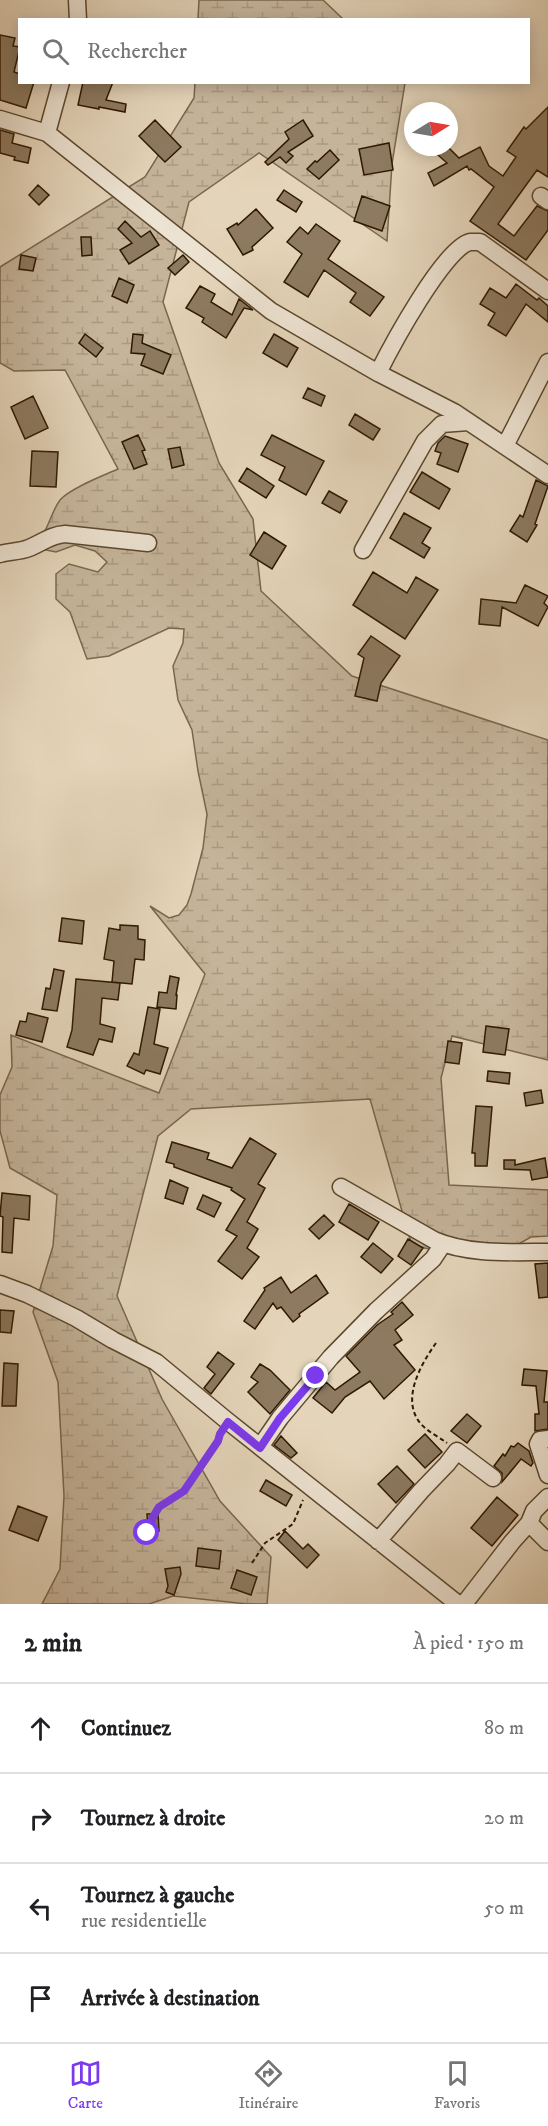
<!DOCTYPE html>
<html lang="fr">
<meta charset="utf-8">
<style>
body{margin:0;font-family:"IM FELL DW Pica",serif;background:#f6f6f6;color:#202124}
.compass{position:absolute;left:404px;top:102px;width:54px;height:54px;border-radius:50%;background:#fff;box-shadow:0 3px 15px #0003;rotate:79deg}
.stop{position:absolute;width:18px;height:18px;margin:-14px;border:4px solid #7c3aed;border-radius:50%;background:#fff}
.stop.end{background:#7c3aed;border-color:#fff;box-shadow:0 2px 6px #0008}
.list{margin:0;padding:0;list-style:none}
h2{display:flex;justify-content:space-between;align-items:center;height:78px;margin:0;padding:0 24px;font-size:26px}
h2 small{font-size:20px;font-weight:400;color:#757577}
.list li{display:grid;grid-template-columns:39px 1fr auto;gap:18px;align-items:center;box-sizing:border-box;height:90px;padding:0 24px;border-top:2px solid #e0e0e0}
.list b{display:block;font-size:22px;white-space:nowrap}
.list p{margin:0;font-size:20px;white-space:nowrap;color:#757577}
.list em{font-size:20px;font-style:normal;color:#757577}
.icon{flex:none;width:33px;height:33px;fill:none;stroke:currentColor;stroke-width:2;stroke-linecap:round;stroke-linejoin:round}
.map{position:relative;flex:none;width:548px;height:1604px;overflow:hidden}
.search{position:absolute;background:#fff;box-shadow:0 3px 15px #0003;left:18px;right:18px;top:18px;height:66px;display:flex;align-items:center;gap:15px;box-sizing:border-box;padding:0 21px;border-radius:0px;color:#757577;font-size:22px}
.sheet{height:438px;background:#fff}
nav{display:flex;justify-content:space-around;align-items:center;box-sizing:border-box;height:84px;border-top:2px solid #e0e0e0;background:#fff;font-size:16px;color:#757577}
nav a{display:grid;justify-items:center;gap:3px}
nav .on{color:#7c3aed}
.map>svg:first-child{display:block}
.wetland{fill:url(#wetland-marsh);stroke:#7a664d;stroke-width:1.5}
.building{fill:#8d7a60;stroke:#2e1900;stroke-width:1.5}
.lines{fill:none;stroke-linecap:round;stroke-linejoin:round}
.minor-casing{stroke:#5c482e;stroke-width:19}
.path{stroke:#2e1900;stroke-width:2;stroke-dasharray:4.5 3;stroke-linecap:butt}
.minor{stroke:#ede3d2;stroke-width:16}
.route{stroke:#7c3aed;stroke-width:8}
</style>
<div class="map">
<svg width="548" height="1604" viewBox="0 0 548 1604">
<defs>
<pattern id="wetland-marsh" width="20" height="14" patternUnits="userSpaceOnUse" patternTransform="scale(1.5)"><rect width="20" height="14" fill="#c5b49a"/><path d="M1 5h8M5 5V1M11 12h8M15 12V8" fill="none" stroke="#aa9a83"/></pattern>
</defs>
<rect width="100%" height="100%" fill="#e4d4b9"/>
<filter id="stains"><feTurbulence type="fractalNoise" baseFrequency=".00333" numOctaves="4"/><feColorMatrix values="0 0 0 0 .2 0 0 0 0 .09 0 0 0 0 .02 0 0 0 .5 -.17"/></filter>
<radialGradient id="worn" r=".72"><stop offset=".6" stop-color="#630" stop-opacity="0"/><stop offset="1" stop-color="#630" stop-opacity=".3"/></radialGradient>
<path class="wetland" d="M199 0H323L343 19H198Z
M195 83H405L392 164 387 241 259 153 189 202 163 302 219 463 253 519 261 591 352 676 548 740V1060L452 1036 441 1078 449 1185 548 1190V1236L531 1237 492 1259 412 1246 370 1099 191 1109 158 1136 117 1296 162 1399 220 1501 271 1557 267 1604H247L173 1596 149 1604H42L60 1569 64 1496 58 1382 33 1312 53 1246 57 1195 10 1168 0 1131V1095L12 1067 11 1035 159 1093 205 974 150 906 169 918 179 915 187 905 191 894 203 848 207 814 198 771 192 730 178 700 173 666 183 643 184 629 169 628 109 656 87 659 70 612 56 599V574L69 564 98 572 107 562 95 551 75 545 56 552 31 547C48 536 49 515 60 500 70 488 105 475 118 469L65 370 14 371 0 363V267L145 177 194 98Z"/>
<path class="building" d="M0 35 15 38 13 46 20 47 14 72 20 74V82H34L26 108 0 100Z
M83 82H113L106 100 126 104 125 112 99 107V109L78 105Z
M548 107V177L537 170 498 224 514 236 537 206 548 211V230L526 260 470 221 494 187 471 169 469 170 467 166 434 186 428 173 447 163 429 147H448L459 158 480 147 489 166 503 176 516 157 507 151 524 127 526 129Z
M155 120 181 147 165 162 139 136Z
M303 120 313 136 288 152 293 156 286 163 280 157 268 165 265 162 289 139 285 132Z
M0 130 14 134 12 143 31 148 28 163 14 160 15 157 0 153Z
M389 143 393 170 364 175 359 149Z
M330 150 339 160 319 179 307 169 315 161 317 162Z
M38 185 49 195 39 205 29 195Z
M284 190 302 202 296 212 277 200Z
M362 196 390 206 382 231 354 221Z
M256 209 273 228 252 247 253 250 243 255 227 229 237 223 238 225Z
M125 221 141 237 150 231 159 245 129 264 120 250 132 243 118 229Z
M316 224 340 241 328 259 384 297 370 316 350 302 356 293 324 270 308 297 284 282 302 254 287 242 300 227 308 234Z
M81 237H91L92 255 82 256Z
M21 255 36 258 33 271 19 269Z
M183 255 189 262 175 275 168 268Z
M119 278 134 285 127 303 112 296Z
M516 284 537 300 539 298 548 306V322L526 304 506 336 488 325 495 313 480 304 490 288 506 298Z
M200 286 215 294 211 302 232 315 239 299 253 310 244 308 226 338 202 322 204 318 186 308Z
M85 334 103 348 96 357 79 343Z
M133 334 143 335 142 343 171 355 163 374 141 365 145 354 131 353Z
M274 334 298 348 287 367 263 353Z
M308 388 325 396 321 406 303 398Z
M33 396 48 428 25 439 11 407Z
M355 414 380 429 373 440 349 425Z
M138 435 145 450 142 451 147 464 134 469 122 442Z
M272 435 324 461 306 495 279 480 285 467 261 455Z
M445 436 468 444 458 472 437 464 441 453 435 451 438 443Z
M180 447 184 465 172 468 168 449Z
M32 451 58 452 56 487 30 486Z
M247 468 274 486 266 498 239 481Z
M422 472 450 489 439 509 410 492Z
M536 480 548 486 535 524 537 525 527 542 510 531 520 515 523 517Z
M329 491 347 501 340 513 322 503Z
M404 513 431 528 422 543 430 548 424 558 390 538Z
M264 532 286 546 272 569 250 555Z
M373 572 407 593 416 577 438 590 405 639 353 605Z
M525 585 548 596 544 603 548 607 538 626 502 607 500 626 479 624 481 599 516 603Z
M371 636 400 656 381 683 377 701 355 696 364 658 358 654Z
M62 918 84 921 82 944 59 941Z
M120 925 138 926V939L145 940 144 960 135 959 132 984 112 982 114 961 104 959 109 928 120 930Z
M54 969 64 971 57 1011 42 1009 46 988 50 989Z
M170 976 179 978 176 995H177L176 1009 157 1007 159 992 167 993Z
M76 979 120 983 118 1000 102 998 100 1024 115 1028 112 1042 99 1039 93 1055 67 1047 72 1030Z
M148 1007 160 1009 154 1044 168 1048 160 1074 146 1070 144 1074 127 1066 134 1053 139 1055Z
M28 1013 48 1018 42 1042 16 1035 20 1021 26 1022Z
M486 1026 509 1029 505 1055 483 1052Z
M448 1041 462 1043 459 1064 445 1062Z
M488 1071 510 1073 509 1084 487 1081Z
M541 1090 543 1103 526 1106 524 1093Z
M476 1106 492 1107 487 1166H475V1153H472Z
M250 1138 276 1154 258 1184 265 1188 247 1222 258 1229 247 1248 259 1257 242 1279 218 1261 237 1236 226 1230 245 1199 231 1190 232 1188 174 1167V1164L166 1162 172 1142 209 1153 207 1159 232 1168Z
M545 1158 548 1177 532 1180 530 1170 504 1169V1160H515V1165Z
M170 1180 188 1188 183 1204 165 1198Z
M2 1193 30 1196 29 1220 14 1218 12 1253 2 1252 3 1217 0 1216Z
M203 1195 221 1203 214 1217 197 1209Z
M349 1204 379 1222 368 1240 339 1222Z
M324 1215 334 1225 319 1239 309 1229Z
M408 1239 423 1248 411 1265 398 1256Z
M373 1243 393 1259 381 1273 361 1257Z
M548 1263V1297L539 1298 535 1264Z
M316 1275 328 1293 299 1314 300 1316 293 1322 281 1307 277 1309 273 1303 255 1329 244 1321 265 1290 264 1288 281 1277 291 1293Z
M402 1302 413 1315 395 1330 402 1340 394 1345 415 1370 384 1399 370 1381 345 1397 332 1413 313 1398 326 1382 335 1390 360 1372 346 1356 377 1325 393 1314 391 1312Z
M0 1310 14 1311 11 1333 0 1332Z
M218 1352 234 1364 211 1394 204 1388 215 1374 207 1367Z
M4 1363 18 1364 16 1406H2Z
M260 1364 270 1370 290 1390 270 1414 248 1392 258 1382 251 1377Z
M524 1369 547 1371 544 1402H548V1429L535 1431V1414H539L536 1386 522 1385Z
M467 1414 481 1426 467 1443 451 1431Z
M425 1434 442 1452 425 1468 408 1450Z
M281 1436 297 1453 291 1458 274 1445Z
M518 1443 529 1451 533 1463 531 1466 521 1459 502 1482V1473L494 1466 503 1454 505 1456 511 1446 514 1447Z
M397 1466 414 1484 396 1503 378 1484Z
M266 1480 292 1495 286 1506 260 1491Z
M497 1497 518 1515 492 1546 471 1528Z
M18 1506 47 1517 38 1541 9 1530Z
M147 1514H158L159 1531 148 1532Z
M285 1531 303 1549 308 1544 319 1555 307 1568 278 1540Z
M198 1548 221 1551 219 1569 196 1566Z
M180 1567 181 1574 174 1595 166 1592 168 1586 165 1569Z
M237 1570 257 1577 251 1595 231 1588Z"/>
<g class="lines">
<g class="minor-casing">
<path id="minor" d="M77 0 78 20
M0 119 47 133 271 311 378 373 454 412 548 475
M47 133 61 82
M541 196 548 201
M378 373C391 347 444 248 470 242 472 242 478 242 480 242L548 291
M505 446 548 362
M363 550 425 441 442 424 468 422
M0 554C10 551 19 552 29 548 42 543 50 535 65 534L148 543
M341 1187 434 1240C469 1255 511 1252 548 1252
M0 1284 27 1294 76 1318 113 1340 156 1362 225 1419 458 1604
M548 1439 540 1440 538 1444 548 1475
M260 1447 280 1418 331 1357 376 1311 433 1259 443 1244
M529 1523 548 1542
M378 1541 421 1491 447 1464 457 1451 493 1478
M464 1604 512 1542 529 1523 534 1511 548 1497"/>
</g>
<path class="path" d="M436 1343C421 1364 400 1400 421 1424 428 1432 439 1437 447 1443
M142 1539 147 1533 153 1517 159 1507 184 1491 218 1441 222 1432
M252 1563 265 1543 293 1524 303 1500"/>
<use href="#minor" class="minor"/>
</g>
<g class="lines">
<path class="route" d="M147 1533 153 1517 159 1507 184 1491 218 1441 220 1434 228 1422 260 1448 280 1418 316 1376"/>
</g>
<rect width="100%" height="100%" filter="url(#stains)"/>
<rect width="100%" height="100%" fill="url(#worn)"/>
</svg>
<svg class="compass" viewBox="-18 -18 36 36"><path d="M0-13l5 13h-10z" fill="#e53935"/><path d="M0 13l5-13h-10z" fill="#757577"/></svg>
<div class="stop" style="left:147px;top:1533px"></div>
<div class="stop end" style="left:316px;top:1376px"></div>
<div class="search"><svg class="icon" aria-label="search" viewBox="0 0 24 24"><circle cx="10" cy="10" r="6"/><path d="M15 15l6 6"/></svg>Rechercher</div>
</div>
<section class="sheet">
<h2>2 min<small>À pied · 150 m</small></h2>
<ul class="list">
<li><svg class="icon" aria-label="ahead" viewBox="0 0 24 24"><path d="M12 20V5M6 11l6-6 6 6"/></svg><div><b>Continuez</b></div><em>80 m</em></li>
<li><svg class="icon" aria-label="right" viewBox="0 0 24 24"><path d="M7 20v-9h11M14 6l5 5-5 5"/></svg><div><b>Tournez à droite</b></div><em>20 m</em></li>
<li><svg class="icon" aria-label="left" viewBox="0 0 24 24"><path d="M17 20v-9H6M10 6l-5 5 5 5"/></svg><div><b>Tournez à gauche</b><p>rue residentielle</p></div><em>50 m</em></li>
<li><svg class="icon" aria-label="arrive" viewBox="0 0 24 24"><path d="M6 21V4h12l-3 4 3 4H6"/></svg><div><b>Arrivée à destination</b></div></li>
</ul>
</section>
<nav>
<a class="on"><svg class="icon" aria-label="map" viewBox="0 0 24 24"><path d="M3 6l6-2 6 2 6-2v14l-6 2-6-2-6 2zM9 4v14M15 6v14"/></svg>Carte</a>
<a><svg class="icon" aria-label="directions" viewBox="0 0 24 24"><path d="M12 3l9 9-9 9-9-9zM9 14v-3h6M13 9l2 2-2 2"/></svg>Itinéraire</a>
<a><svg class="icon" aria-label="saved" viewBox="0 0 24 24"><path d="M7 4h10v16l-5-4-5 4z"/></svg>Favoris</a>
</nav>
